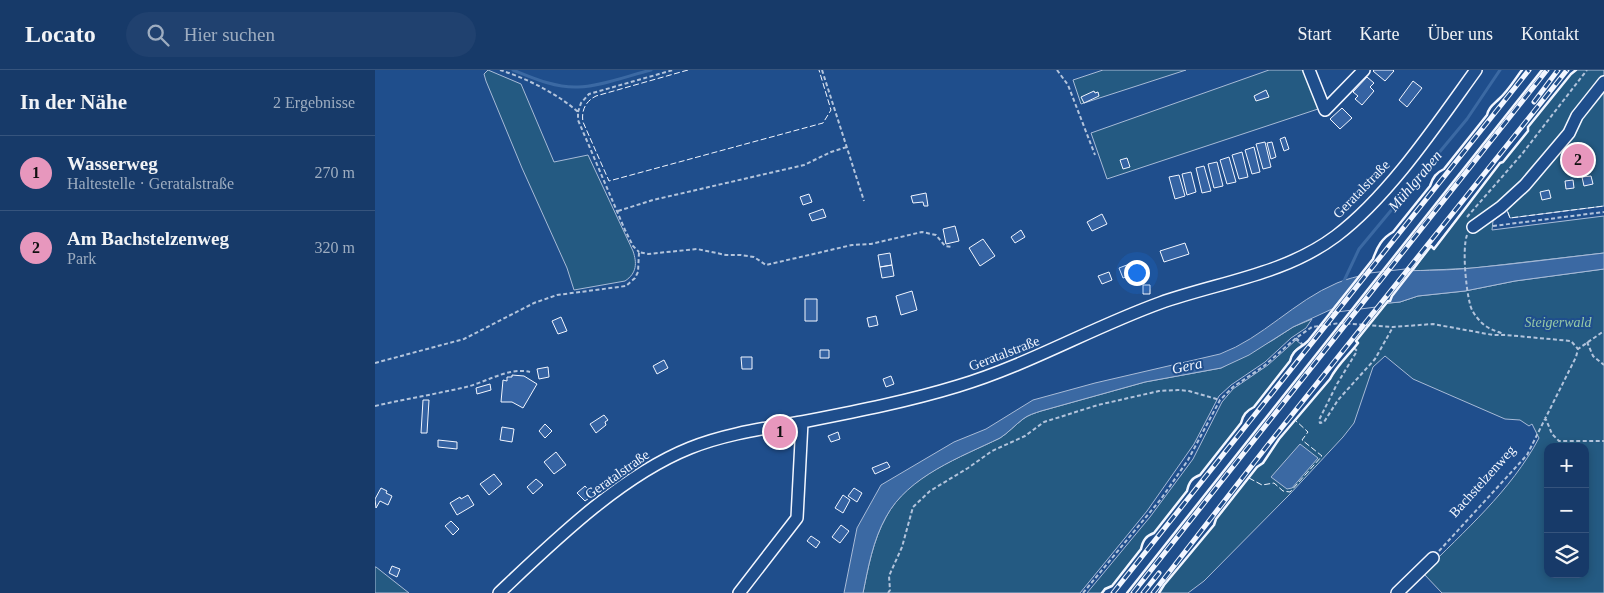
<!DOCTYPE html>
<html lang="de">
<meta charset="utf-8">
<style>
body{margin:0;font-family:"Times New Roman",serif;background:#20416f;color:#f1f3f6}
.controls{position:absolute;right:15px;bottom:15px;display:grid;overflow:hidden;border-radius:10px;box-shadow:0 2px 8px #0003}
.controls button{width:45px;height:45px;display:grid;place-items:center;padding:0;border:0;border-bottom:1px solid #36547d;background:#173a69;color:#f1f3f6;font:25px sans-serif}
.you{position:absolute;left:761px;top:202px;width:18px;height:18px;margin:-12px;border:4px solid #fff;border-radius:50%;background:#1a73e8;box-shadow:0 0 0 8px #1a73e833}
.badge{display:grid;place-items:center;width:32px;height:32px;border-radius:50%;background:#e797bd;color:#111;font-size:16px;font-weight:700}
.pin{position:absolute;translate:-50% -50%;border:2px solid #fff;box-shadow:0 1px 5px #0006}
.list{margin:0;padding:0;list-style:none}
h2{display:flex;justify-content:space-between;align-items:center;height:65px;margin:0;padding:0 20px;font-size:21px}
h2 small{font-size:16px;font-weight:400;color:#9eadc0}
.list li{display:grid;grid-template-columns:32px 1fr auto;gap:15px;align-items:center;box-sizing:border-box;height:75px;padding:0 20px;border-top:1px solid #36547d}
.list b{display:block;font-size:19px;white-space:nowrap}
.list p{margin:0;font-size:16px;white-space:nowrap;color:#9eadc0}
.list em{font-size:16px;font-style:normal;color:#9eadc0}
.icon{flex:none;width:28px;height:28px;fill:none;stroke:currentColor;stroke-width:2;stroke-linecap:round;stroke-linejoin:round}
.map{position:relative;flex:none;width:1229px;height:523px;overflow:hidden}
header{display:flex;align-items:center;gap:30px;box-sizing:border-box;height:70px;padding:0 25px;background:#173a69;border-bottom:1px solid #36547d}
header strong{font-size:24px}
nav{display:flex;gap:28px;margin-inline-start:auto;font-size:18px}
.search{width:350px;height:45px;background:#20416f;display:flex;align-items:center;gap:12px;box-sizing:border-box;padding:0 18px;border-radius:28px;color:#9eadc0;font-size:19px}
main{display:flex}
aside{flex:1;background:#173a69}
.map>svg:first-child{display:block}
.green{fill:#245a82;stroke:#a8bbd7;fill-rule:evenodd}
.water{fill:#3b69a3;stroke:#a8bbd7}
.pier{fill:#1f4e8c;stroke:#a8bbd7}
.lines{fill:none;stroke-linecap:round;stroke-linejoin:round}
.stream{stroke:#3b69a3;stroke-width:3}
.building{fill:#3563a3;stroke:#f2f6ff}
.minor-casing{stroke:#f2f6ff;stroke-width:14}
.path{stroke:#b3c4dc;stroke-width:2;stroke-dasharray:4 2.5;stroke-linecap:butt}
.minor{stroke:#1f4e8c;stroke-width:11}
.rail-casing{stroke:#f2f6ff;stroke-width:5}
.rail{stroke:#1f4e8c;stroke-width:3;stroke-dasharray:9;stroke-linecap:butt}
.fence{stroke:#f2f6ff;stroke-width:1;stroke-dasharray:6 2.5;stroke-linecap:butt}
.wall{stroke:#f2f6ff;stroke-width:2.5}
.labels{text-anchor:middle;stroke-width:4;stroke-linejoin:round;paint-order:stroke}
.street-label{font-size:14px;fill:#f2f6ff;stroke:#1f4e8c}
.park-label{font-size:14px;font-style:italic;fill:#97c8a6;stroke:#1f4e8c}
.water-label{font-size:15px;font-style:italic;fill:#f2f6ff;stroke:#1f4e8c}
</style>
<header>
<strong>Locato</strong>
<div class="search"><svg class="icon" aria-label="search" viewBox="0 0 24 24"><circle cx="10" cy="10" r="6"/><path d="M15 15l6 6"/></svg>Hier suchen</div>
<nav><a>Start</a><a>Karte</a><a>Über uns</a><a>Kontakt</a></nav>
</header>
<main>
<aside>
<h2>In der Nähe<small>2 Ergebnisse</small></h2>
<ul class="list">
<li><span class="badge">1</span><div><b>Wasserweg</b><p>Haltestelle · Geratalstraße</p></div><em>270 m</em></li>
<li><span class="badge">2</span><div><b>Am Bachstelzenweg</b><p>Park</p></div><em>320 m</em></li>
</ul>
</aside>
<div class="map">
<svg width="1229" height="523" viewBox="0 0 1229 523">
<rect width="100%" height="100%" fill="#1f4e8c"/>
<path class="green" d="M113 0 146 14 179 92 213 85 258 181C262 193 262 203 250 211L199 220 192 198 147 98 111 11 109 4Z
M728 0H811L706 34 698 10Z
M894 0H929L946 38 732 109 716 63Z
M1201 0H1229V136L1135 148 1132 140 1118 151 1117 160 1229 146V183L1099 198 1038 201 1056 176 1059 178 1125 93 1128 92 1153 61V57L1196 4Z
M1229 199V523H1067L1048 503C1089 461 1136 421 1164 368L1157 354 1154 356 1145 350 1130 349 1038 309 1010 286 998 297 979 353 968 367 914 425 829 511 813 523H784L789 515 839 455 841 449 882 397 888 393 904 369 955 309C962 295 974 285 983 273L981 271 1012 233 1025 232 1043 226 1090 221 1140 211ZM1173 377H1210V504H1173Z
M937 249 931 258 916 268 890 292 856 315 844 326 819 374 772 441 705 523H488C493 498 498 470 511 447 532 406 586 387 625 368 633 363 640 355 648 349 653 345 660 343 666 341L770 312 846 298 898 270 918 257Z
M921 270 927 275C919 279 916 284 915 291L879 337C871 341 868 345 866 353L825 405C817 408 814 412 812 421L779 463C771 466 768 470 766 479L737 516 730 519 727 523H712L775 447 818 389 847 332 858 319 893 295Z
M0 497H1L34 523H0Z"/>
<path class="water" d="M1229 183V199L1140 211 1090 221 1043 226 1025 232 957 239 918 257 874 285 846 298 770 312 666 341C660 343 653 345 648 349 640 355 633 363 625 368 586 387 533 406 511 447 498 470 493 498 488 523H469L482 458 506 415 579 372 611 359 658 330 720 313 845 284C888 268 919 231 962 213 1003 196 1053 203 1097 198 1141 194 1185 188 1229 183Z
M925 374 943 388 917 418 912 419 896 407Z"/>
<path class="pier" d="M1039 198 1017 226 1015 231 1009 236 954 243 986 204Z"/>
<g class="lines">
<path class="stream" d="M138 0C158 8 180 18 203 17 227 16 252 6 276 0
M968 213 984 179 1092 49 1125 0"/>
</g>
<path class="building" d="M999 0H1018L1019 1 1010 11 998 1Z
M992 7 999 13 995 17 999 21 987 35 980 29 983 26 978 22Z
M1038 11 1047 18 1032 37 1024 30Z
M891 20 894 27 881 31 879 26Z
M719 21 720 23 723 22 724 26 709 33 706 27Z
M967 38 977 48 965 59 955 49Z
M910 67 914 79 909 81 905 69Z
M890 72 896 97 888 99 881 74Z
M897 72 901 87 896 89 892 73Z
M879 77 885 102 877 104 870 80Z
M867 82 873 107 864 109 857 85Z
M854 87 861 112 852 114 845 90Z
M752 88 755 97 748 99 745 90Z
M842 92 848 116 839 118 833 94Z
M1211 92 1213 101 1204 103 1203 93Z
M829 96 836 121 827 123 821 98Z
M816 102 821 122 812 125 807 104Z
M804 105 810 126 800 129 794 107Z
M1216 106 1218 114 1209 116 1207 107Z
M1198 110 1199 118 1191 119 1190 111Z
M1174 120 1176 128 1167 130 1165 122Z
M551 123 553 136H549L548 132 538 133 536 126Z
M434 124 437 132 428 135 425 127Z
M448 139 451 147 437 151 434 144Z
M727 144 732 154 717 161 712 152Z
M580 156 584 171 571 174 568 159Z
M646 160 650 167 640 173 636 167Z
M608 169 620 186 605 196 594 178Z
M810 173 814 184 789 192 785 181Z
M515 183 517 195 505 197 503 185Z
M757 193 761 203 748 208 744 198Z
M517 195 519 206 507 208 505 197Z
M734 202 737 210 727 214 723 206Z
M768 215H775V224H768Z
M537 221 542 240 526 245 521 226Z
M430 229H442V251H430Z
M501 246 503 255 494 257 492 248Z
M186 247 192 261 183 264 177 251Z
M445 280H454V288H445Z
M366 287H377V299H367Z
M289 290 293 298 282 304 278 296Z
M173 297 174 307 164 309 162 299Z
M137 305 149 306 162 314 148 338 137 332H126L128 310 132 311V307H137Z
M516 306 519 314 511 317 508 309Z
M115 314 116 320 102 324 101 318Z
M48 330H54L52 363H46Z
M229 345 233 350 230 352 231 355 221 363 215 354Z
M170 354 177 361 170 368 164 361Z
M127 357 139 359 137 372 125 370Z
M463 362 465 369 456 372 453 366Z
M63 370 82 372V379L63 377Z
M181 382 191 395 179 404 169 392Z
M512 392 515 397 500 404 497 398Z
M119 404 127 414 114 425 105 414Z
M161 409 168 415 158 424 152 417Z
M210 416 218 425 210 431 202 423Z
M6 418 12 421 11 423 17 426 13 435 5 431 1 438 0 429Z
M479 418 487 423 482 432 473 426Z
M93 425 99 435 82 445 75 433 85 427 86 429Z
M468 425 475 430 468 443 460 438Z
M76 451 84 459 78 465 70 456Z
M466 455 474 461 465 473 457 467Z
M436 466 445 472 441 478 432 471Z
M17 496 25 499 22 507 14 503Z"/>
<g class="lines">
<g class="minor-casing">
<path id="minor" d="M934 0 950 40 989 0
M1098 157 1126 137 1150 115 1194 63 1202 46 1229 12
M124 523C178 472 245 406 315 378 352 363 393 358 432 351 483 341 534 331 583 316 653 295 716 258 785 233 844 212 909 205 961 166 1014 126 1062 54 1101 0
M364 523 422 448 427 352
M1022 523 1058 488"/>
</g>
<path class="path" d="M125 0C151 8 183 24 203 42V50L250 160 258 176 264 182
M447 0 489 131
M682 0 693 15 720 85
M203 42 206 33 214 24 298 0
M243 141 278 130 429 95 456 82 472 77
M1092 147 1147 84 1212 0
M1118 156 1229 142
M1092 165C1087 179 1091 219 1095 234 1096 240 1101 247 1105 251 1111 258 1120 261 1129 264
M921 268 928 275
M1212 272 1218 286 1229 295
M979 278 982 281 962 314 944 350 945 353 949 352 963 330 1000 289 1018 257
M0 293 89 269 159 233 182 225 251 216 260 208 263 202 264 182 273 184 322 179 351 185H366L379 187 391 195 477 175 496 174 547 162 561 165 570 176 578 177
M0 336C30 329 61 324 91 317 112 312 133 297 155 302
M1170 347 1177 364 1184 371H1229
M1064 481 1152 385 1201 287 1203 279 1229 261
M513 523 515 520 514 506 527 477 538 437 555 421 593 398 617 381 650 366 669 352 723 335 784 321 803 320 814 321 845 330
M708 523 786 429 813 390 845 330 858 317 889 296 921 268 937 257 965 253 1018 257 1058 254 1118 265H1131L1196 271 1203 279"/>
<use href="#minor" class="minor"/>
<g class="rail-casing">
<path id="rail" d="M1159 32 1183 0
M738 523 1154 0
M758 523 1172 0
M768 523 784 503
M778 523 892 376 1192 0"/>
</g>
<use href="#rail" class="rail"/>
<path class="fence" d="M313 0 221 26C211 31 206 40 208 52L234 111 448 53 456 40 444 0
M1149 124 1132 140 1135 148 1229 136
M874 408 887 415 899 413 908 421 915 422 947 386 927 370 933 362 920 350"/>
<path class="wall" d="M727 523 730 519 737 516 766 479C768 470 771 466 779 463L812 421C814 412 817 408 825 405L866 353C868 345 871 341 879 337L915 291C918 279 925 279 933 271L998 189C1002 177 1007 168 1018 162L1055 116C1058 107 1061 103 1069 99L1112 45C1114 37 1118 35 1124 29 1133 21 1140 9 1147 0
M752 523 1167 0
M784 523 789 515 839 455 841 449 882 397 888 393 904 369 955 309C962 295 974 285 983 273L981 271 1013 231H1015L1017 226 1056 176 1059 179 1125 93 1128 92 1153 61V57L1196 4 1201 0"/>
</g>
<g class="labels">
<g class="street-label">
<text transform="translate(986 119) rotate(-46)" y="5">Geratalstraße</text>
<text transform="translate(629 283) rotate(-21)" y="5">Geratalstraße</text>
<text transform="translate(242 404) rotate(-35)" y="5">Geratalstraße</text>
<text transform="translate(1107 411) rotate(-48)" y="5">Bachstelzenweg</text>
</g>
<g class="park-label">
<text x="1183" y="257">Steigerwald</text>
</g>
<g class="water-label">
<text transform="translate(1040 111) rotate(-50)" y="5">Mühlgraben</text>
<text transform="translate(812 296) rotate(-12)" y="5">Gera</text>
</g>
</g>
</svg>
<div class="controls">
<button>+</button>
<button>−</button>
<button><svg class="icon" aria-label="layers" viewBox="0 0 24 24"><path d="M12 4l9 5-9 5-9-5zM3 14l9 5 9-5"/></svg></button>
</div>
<div class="you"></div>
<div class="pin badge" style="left:405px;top:362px">1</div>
<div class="pin badge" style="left:1203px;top:90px">2</div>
</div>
</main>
